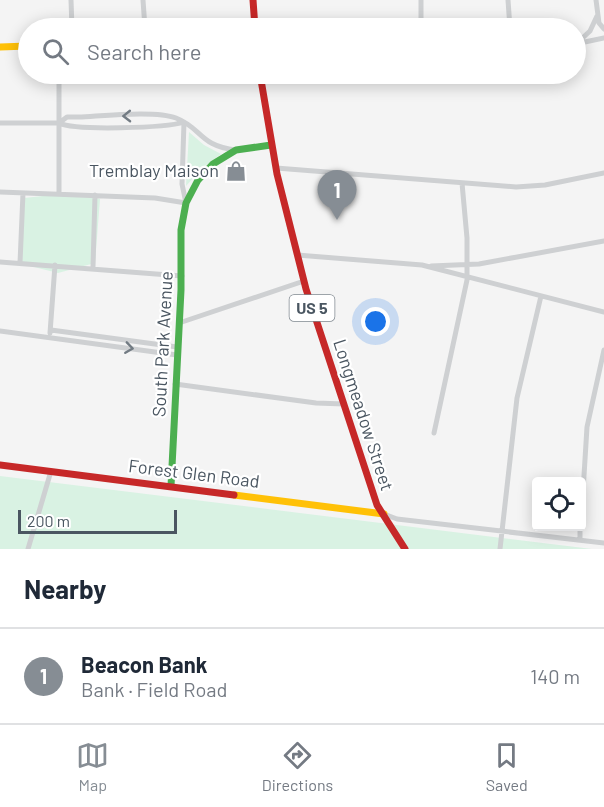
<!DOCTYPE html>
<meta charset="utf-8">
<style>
body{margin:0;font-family:Barlow,sans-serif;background:#f2f2f3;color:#1f2937}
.controls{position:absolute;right:18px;bottom:18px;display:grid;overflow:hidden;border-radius:6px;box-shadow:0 3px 15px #0003}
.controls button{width:54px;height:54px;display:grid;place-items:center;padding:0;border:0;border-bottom:2px solid #e0e1e3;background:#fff;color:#1f2937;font:30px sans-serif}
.scale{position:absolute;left:18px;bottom:15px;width:159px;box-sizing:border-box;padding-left:6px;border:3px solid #4a5661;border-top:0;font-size:16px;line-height:21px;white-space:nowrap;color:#4a5661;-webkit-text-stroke:4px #fff;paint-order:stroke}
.you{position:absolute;left:376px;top:322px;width:21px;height:21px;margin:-15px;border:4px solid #fff;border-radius:50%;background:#1a73e8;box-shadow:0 0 0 9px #1a73e833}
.badge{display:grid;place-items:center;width:39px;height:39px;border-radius:50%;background:#868d94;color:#fff;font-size:20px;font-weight:700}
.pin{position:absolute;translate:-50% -50px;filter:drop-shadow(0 2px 3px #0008)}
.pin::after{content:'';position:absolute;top:32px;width:21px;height:18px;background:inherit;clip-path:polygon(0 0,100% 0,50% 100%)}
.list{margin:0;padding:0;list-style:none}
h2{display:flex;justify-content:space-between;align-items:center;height:78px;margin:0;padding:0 24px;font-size:26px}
h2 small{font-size:20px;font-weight:400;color:#747a83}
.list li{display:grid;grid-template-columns:39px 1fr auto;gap:18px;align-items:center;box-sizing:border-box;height:96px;padding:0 24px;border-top:2px solid #e0e1e3}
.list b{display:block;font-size:22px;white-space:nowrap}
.list p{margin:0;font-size:20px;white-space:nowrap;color:#747a83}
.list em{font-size:20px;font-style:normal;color:#747a83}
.icon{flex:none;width:33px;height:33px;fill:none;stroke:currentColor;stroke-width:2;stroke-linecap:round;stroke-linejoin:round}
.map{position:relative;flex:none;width:604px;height:549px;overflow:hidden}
.search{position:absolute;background:#fff;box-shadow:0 3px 15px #0003;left:18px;right:18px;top:18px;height:66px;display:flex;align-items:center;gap:15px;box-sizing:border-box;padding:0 21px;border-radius:33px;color:#747a83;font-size:22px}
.sheet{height:174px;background:#fff}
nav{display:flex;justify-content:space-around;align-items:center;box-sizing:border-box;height:84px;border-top:2px solid #e0e1e3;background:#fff;font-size:16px;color:#747a83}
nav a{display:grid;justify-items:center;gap:3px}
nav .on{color:#868d94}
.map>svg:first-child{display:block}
.green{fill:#d9f2e3}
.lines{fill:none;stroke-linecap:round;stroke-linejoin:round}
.street{stroke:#ced0d2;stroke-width:5}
.fast{stroke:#4caf50;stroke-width:7}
.slow{stroke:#ffc107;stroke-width:7}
.jam{stroke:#c62828;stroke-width:7}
.oneway{stroke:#727b83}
.labels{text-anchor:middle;stroke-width:4.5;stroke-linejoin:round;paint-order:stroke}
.shield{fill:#fff;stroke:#808990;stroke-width:1.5}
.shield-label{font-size:16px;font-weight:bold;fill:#4a5661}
.poi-label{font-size:18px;fill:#4a5661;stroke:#fff;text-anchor:end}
.street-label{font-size:18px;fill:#4a5661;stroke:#fff}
</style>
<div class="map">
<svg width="604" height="549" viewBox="0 0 604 549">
<rect width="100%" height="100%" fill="#f4f4f4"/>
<path class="green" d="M189 132 204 145 221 154 202 168 186 186Z
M71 193 100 199 95 263 58 273 22 264 24 198Z
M0 476 592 549H0Z"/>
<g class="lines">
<path class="street" d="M71 0 72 28
M143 0 145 28
M508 0 510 28
M596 0 599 23 604 29
M421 20 425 28
M417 28 421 20V0
M580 43 604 38
M576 44 590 31 597 16
M59 74V194
M184 122 182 184 186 203
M0 123H59C75 131 166 128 184 122
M59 123 67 117H79C102 116 156 110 176 118 202 128 199 146 236 150
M276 168 516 187 545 185 604 173
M0 192 155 198 186 203
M297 255 422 265 604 312
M0 262 182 276
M20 263 23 193
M431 266 479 264 604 241
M93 267 95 195
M179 323 304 281
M51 330 177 347
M0 331 177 355
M50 333 55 265
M175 384 316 403 344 404
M434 433 467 280V238L462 183
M582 508 587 427 604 350
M384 514 397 519 604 543
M580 540V526
M28 549 51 471
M500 549 517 398 541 296"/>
<path class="fast" d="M171 486 181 290V230L186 203 198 180 213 164 236 150 271 145"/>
<path class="slow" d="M0 47 28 46
M234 495 384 514"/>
<path class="jam" d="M253 0 255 28
M260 74 277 174 306 289 377 505 405 549
M0 465 234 495"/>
</g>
<defs><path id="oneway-chevron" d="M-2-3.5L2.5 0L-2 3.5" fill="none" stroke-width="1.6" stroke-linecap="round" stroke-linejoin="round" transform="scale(1.5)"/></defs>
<g class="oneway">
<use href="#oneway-chevron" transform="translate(127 116) rotate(179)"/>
<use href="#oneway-chevron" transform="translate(129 348) rotate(8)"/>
</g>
<defs>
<g id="shop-bare" transform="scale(1.62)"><path d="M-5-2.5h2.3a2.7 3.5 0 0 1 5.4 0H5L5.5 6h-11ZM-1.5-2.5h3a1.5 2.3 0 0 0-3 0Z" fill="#868d94" stroke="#fff" stroke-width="2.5" paint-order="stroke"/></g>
</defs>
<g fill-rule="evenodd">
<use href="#shop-bare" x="236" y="171"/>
</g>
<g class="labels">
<rect class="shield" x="289.5" y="295" width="45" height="26" rx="4.5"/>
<g class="shield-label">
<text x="312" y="314">US 5</text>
</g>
<g class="poi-label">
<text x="219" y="177">Tremblay Maison</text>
</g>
<g class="street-label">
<text transform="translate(163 344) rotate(-87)" y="6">South Park Avenue</text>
<text transform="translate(363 415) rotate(72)" y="6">Longmeadow Street</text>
<text transform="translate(194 474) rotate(7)" y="6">Forest Glen Road</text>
</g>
</g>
</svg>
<div class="controls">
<button><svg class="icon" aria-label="locate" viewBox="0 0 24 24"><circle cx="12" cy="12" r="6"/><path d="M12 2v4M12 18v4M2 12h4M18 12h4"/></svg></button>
</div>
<div class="scale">200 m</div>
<div class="you"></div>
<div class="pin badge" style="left:337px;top:220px">1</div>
<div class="search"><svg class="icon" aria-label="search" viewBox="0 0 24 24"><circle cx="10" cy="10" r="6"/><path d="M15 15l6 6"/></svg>Search here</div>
</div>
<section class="sheet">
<h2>Nearby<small></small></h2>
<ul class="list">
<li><span class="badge">1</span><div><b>Beacon Bank</b><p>Bank · Field Road</p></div><em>140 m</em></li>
</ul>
</section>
<nav>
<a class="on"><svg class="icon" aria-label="map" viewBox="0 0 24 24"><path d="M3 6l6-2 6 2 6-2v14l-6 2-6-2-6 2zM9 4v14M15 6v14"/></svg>Map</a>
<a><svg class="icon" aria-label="directions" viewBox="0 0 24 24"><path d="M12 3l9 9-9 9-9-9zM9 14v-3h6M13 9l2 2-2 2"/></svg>Directions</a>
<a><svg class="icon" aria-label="saved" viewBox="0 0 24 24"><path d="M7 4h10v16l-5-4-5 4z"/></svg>Saved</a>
</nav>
